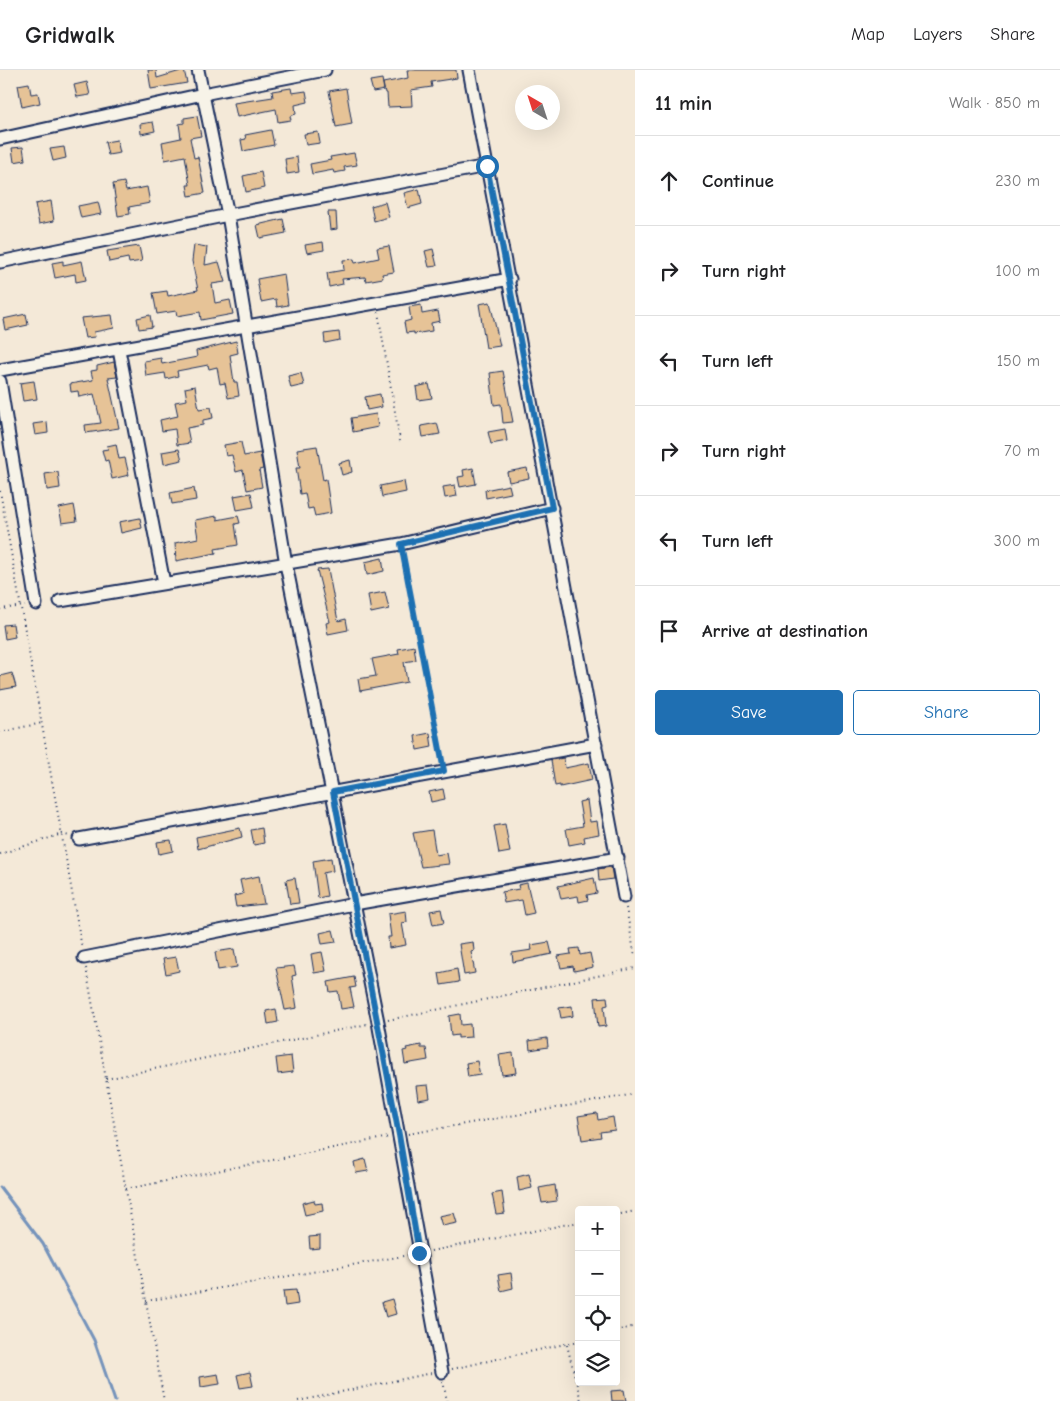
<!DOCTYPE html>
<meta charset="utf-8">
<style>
body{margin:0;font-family:"Comic Neue",sans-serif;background:#f6f6f6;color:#202124}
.controls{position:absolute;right:15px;bottom:15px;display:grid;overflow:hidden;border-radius:5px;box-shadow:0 5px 20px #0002}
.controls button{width:45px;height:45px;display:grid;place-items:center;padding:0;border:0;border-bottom:1px solid #e0e0e0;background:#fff;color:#202124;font:25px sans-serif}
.compass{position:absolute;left:515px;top:15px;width:45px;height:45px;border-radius:50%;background:#fff;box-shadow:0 5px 20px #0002;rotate:321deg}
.stop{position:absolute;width:15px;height:15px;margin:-11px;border:4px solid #1f6fb2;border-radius:50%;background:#fff}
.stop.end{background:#1f6fb2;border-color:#fff;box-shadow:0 1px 5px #0008}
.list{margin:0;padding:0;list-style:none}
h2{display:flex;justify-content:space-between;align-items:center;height:65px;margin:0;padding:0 20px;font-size:21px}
h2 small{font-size:16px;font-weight:400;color:#757577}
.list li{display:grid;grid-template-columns:32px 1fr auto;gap:15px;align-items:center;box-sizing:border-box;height:90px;padding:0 20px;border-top:1px solid #e0e0e0}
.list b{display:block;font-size:19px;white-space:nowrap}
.list em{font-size:16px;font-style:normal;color:#757577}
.actions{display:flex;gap:10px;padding:15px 20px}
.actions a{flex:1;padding:11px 0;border:1px solid #1f6fb2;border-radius:5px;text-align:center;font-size:18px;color:#1f6fb2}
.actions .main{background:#1f6fb2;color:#fff}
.icon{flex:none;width:28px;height:28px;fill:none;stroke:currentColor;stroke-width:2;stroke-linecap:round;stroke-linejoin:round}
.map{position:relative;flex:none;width:635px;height:1331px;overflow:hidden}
header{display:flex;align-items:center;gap:30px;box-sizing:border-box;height:70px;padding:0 25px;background:#fff;border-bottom:1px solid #e0e0e0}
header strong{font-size:24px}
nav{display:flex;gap:28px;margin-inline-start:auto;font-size:18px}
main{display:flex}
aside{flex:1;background:#fff}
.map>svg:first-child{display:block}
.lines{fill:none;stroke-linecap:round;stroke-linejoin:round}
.stream{stroke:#7593bb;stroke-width:3}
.building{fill:#e6c397;stroke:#1b2f5e}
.minor-casing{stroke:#1b2f5e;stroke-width:15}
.path{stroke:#1b2f5e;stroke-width:2;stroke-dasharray:1 4;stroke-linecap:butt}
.minor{stroke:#f7f3e8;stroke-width:11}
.route{stroke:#1f6fb2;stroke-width:6}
</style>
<header>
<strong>Gridwalk</strong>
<nav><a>Map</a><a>Layers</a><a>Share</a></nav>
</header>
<main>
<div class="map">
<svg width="635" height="1331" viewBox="0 0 635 1331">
<rect width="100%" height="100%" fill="#f4e9d8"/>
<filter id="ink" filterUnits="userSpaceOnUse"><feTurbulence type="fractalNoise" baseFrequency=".02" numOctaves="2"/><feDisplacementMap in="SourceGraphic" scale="10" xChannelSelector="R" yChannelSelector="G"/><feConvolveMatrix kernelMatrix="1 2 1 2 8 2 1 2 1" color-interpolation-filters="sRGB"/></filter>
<g filter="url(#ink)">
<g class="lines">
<path class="stream" d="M0 1117 43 1174 94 1270 115 1331"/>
</g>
<path class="building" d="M148 0H156L157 8 184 0 187 13 151 19Z
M407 0H456L457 8 431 12 432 17 411 20 412 36 388 37 387 23H385L383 13 408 8Z
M382 9 384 20 373 22 370 11Z
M87 12 90 25 77 27 74 15Z
M29 13 31 24 38 23 40 33 22 37 18 15Z
M291 18 292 23 306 21 308 32 295 35 296 44 290 46 291 50 278 52 276 39 237 47 234 33 273 27 272 21Z
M346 18 352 54 336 57 329 21Z
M197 46 201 66 190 68 194 88 198 87 205 123 189 126 187 115H190L185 86 165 90 162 72 181 68 179 54 184 53V48Z
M153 52 155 61 141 64 140 54Z
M271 60 274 75 243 81 241 70 246 69 245 65Z
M318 62 320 73 306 75 304 64Z
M117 70 120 83 108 85 105 72Z
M23 77 25 90 14 92 12 78Z
M64 77 66 88 53 91 50 79Z
M354 83 357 95 344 97 345 101 334 103 333 100 312 104 310 94 331 90 330 87Z
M297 87 299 102 287 104 285 89Z
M261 102 264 118 246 122 243 106Z
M124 112 126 121 147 117 150 133 129 137 130 144 118 146 113 114Z
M419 119 422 134 408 138 404 123Z
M51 131 54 151 39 154 35 134Z
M98 132 101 144 81 148 78 136Z
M385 132 389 147 374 151 371 136Z
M328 142H336L337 159 330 160Z
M283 149 286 163 260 168 257 155Z
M323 172 324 180 307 183 305 175Z
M194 175 207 177 205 195 219 192 225 212 212 214 215 233 230 230 233 244 201 250 200 242 177 246 176 241 157 244 153 223 167 221 168 226 198 220 192 191Z
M139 176 142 191 129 193 128 188 109 192 107 181Z
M389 176 394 202 382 204 383 208 366 211 365 207 342 209 343 214 329 217 327 203 344 200 343 190 354 189 355 193 379 188 377 178Z
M433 179 437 196 429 197 425 181Z
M63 191V195L82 191 86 210 76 212 75 204 55 208 52 193Z
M284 204 288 235 277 237 276 229 261 232 257 209Z
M490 232 500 276 486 278 479 234Z
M421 235 422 244 438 241 440 251 431 253 432 261 414 264V262L406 263 404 252 411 250 409 237Z
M26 244 28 255 5 260 3 249Z
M112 245 114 258 94 262 95 267 85 268 81 248Z
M150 245 152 257 139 259 137 248Z
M339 262 340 270 325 273 324 264Z
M236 271 238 283 230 285 234 312H237L239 326 228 328 225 313 220 314 217 297 209 299 208 295 177 301 178 306 166 309 165 303 146 306 144 291 161 288 162 294 197 287 196 281Z
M114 292 117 307 108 308 119 358 86 363 85 355 101 353 94 324 79 327 78 321 71 322 70 314 93 310 91 301 97 300V296Z
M503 301 513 352 503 353 501 334 494 335 490 303Z
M301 303 304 315 291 318 288 306Z
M34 311 37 329 23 331 20 313Z
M429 314 432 328 418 330 416 317Z
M195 316 199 339 211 337 213 348 203 350V355L187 358 190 373 177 375 175 359 162 361 160 350 178 346 175 332 187 330 185 318Z
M380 324 382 337 367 340 365 327Z
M376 344 378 357 353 362 351 348Z
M47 352 48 363 35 365 33 354Z
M437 353 440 364 423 367 421 356Z
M505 359 507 371 491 374 488 362Z
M241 372 244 386 260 383 263 399 259 400 262 417 247 420 243 400 236 402 232 385 226 386 224 375Z
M116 374 119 389 125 388 129 405 112 409 108 390 105 391 102 380 108 379 107 376Z
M317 376 323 410 326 409 331 443 315 446 313 438 308 439 305 423 300 424 296 398H300L297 379Z
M179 379 182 390 164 394 162 382Z
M350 390 352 402 342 405 339 393Z
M473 398 476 414 460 417 458 407 464 406 463 400Z
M527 398 529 408 509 412 507 402Z
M58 402 60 418 47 420 45 404Z
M404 411 406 422 382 427 380 416Z
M455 415 457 426 445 428 443 417Z
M509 415 511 423 486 428 485 420Z
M194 418 196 430 172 434 170 423Z
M251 423 254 437 237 440 234 426Z
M74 435 77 451 62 453 59 438Z
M217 446V450L238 446 240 453 235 454 238 475 215 479 216 483 176 491 175 473 198 468 195 450Z
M140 448 142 458 121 463 119 452Z
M382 488 384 501 367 505 365 492Z
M328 499 338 551 346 549 348 560 328 564 326 553 330 552 317 500Z
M385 522 389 539 371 543 368 525Z
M13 554 15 567 5 569 3 555Z
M414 576 416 590 404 592 407 612 360 621 358 609 376 606 372 589 399 584 398 579Z
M12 603 16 617 0 620V606Z
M430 663 432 677 417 680 415 666Z
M564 688 565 698 589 693 592 710 560 717V715L555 716 551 690Z
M443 719 445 729 431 732 429 722Z
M587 730 590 752 597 751 599 764 584 767 585 772 569 775 566 759 583 756 579 732Z
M505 754 510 782 499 784 494 756Z
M240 758 242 767 198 779 196 767Z
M262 758 264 773 254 775 251 760Z
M432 760 436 785 447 783 449 794 421 797 413 763Z
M171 770 173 781 159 784 157 772Z
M331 788 333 801 323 803 327 826 318 828 313 791Z
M611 797 613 809 599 811 598 799Z
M259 806 264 834 236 837 234 826 243 824 240 810Z
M295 808 299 833 290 834 286 810Z
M594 808 597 823 587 825 588 830 579 832 578 826 561 829 558 816Z
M527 813 534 843 525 845 522 830 504 833 502 822 519 819 518 815Z
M441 839 444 853 433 855 430 841Z
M406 841 407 852 402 853 406 875 389 878 388 867H391L388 844Z
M333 860 336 872 322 874 320 863Z
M473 872 474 881 471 882 475 903 464 905 459 874Z
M549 872 552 884 513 892 512 883 532 880 531 875Z
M579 878 580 885 590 883 593 897 574 901 573 896 561 898 558 886 571 884 570 879Z
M234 879 237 897 218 900 215 882Z
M322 882 326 901 314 903 311 884Z
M176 887 179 901 166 904 163 889Z
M294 896 296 905 292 906 297 938 285 940 276 898Z
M457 899 459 912 441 915 439 903Z
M354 907 356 917 350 918 354 937 341 939 338 921 330 922 328 912Z
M607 927 608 935 604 936 606 956 598 957 595 928Z
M572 936 573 946 561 948 559 938Z
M276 939 278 952 268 954 266 941Z
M460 944 461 955 470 954 471 967 458 968V965L451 966 449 946Z
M547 968 548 977 530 980 529 971Z
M421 975V978H426L428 990 405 994 403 981 407 980 406 978Z
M513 983 516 1003 502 1005 499 985Z
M291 986 293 1002 278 1004 276 988Z
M477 991 480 1005 468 1007 466 993Z
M428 1015 430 1028 418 1030 416 1016Z
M597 1043 598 1050 613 1047 615 1060 600 1062 601 1067 582 1070 578 1046Z
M365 1089 368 1101 356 1103 354 1092Z
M529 1104 532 1118 519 1121 517 1107Z
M555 1115 557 1131 542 1133 539 1118Z
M502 1122 505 1143 496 1144 492 1124Z
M314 1130 315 1134 322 1133 323 1141 305 1145 302 1133Z
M454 1143 457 1153 442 1156 439 1146Z
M320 1166V1178L310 1179 309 1167Z
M511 1203 513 1218 501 1221 498 1205Z
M296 1220 298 1234 285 1236 283 1221Z
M392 1229 396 1244 386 1247 382 1232Z
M250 1302 253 1316 240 1318 237 1305Z
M218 1304 220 1314 201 1317 200 1307Z
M624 1320 626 1331H612L611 1321Z"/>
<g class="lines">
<g class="minor-casing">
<path id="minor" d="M198 0 228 145 286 494 378 952 442 1302
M469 0 624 827
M0 69 203 24 325 0
M0 192 228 145 487 96
M119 280 164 513
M0 300 510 209
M0 311 36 534
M60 531 401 474 552 438
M79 769 596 674
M84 888 354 834 618 788"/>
</g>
<path class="path" d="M378 242 400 371
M0 421 82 878
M403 485 442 692
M0 539 25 536
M0 662 42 653
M0 784 62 764 69 766
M626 838 635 887
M86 898 164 1331
M388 950 635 898
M106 1009 368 954
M408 1064 635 1024
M126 1119 389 1067
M616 1145 635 1141
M431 1181 579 1152
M146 1231 409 1185
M616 1261 635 1256
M567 1275 581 1331
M452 1299 579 1271
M443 1311 447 1331
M298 1331 432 1303"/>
<use href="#minor" class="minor"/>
</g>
</g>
<g class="lines" filter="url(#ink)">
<path class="route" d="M419 1183 399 1065 333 722 444 701 401 474 552 438 487 96"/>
</g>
</svg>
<div class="controls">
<button>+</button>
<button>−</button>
<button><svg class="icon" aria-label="locate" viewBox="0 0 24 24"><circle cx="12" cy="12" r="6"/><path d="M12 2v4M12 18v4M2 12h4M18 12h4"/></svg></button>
<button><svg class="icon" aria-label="layers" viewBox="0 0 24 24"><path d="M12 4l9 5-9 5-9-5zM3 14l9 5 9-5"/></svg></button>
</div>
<svg class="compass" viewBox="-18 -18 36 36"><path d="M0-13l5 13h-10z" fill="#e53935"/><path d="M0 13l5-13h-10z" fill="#757577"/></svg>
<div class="stop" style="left:487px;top:96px"></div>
<div class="stop end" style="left:419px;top:1183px"></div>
</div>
<aside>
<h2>11 min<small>Walk · 850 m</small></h2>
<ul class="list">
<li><svg class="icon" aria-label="ahead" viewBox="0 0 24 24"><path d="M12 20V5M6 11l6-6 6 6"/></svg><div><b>Continue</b></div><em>230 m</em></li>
<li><svg class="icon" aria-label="right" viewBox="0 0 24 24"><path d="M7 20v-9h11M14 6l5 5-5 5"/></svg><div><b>Turn right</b></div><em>100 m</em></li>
<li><svg class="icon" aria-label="left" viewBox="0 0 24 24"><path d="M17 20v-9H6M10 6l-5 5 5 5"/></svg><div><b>Turn left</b></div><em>150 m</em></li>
<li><svg class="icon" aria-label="right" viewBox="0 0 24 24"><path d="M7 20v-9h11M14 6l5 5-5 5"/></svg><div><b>Turn right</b></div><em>70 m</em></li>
<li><svg class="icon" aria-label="left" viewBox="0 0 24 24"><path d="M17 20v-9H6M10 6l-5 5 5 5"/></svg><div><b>Turn left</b></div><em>300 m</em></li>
<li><svg class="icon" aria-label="arrive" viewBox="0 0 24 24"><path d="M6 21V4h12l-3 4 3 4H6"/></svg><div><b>Arrive at destination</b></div></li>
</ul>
<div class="actions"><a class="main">Save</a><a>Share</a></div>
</aside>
</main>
